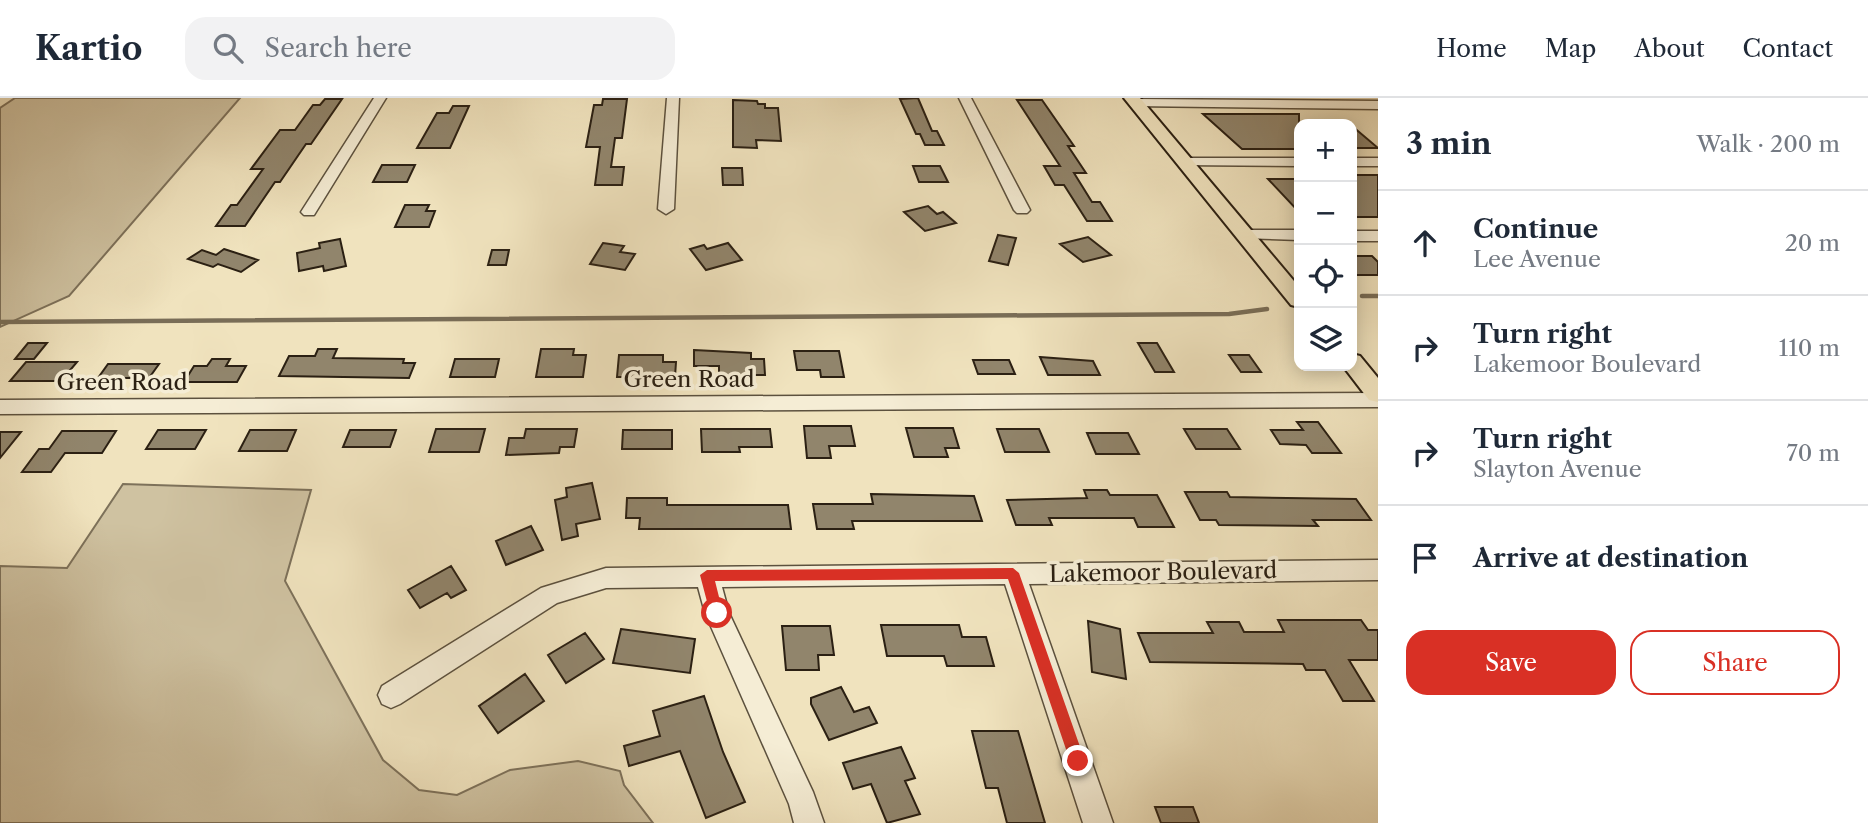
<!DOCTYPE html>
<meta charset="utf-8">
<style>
body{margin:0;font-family:"Libre Caslon Text",serif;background:#f2f2f3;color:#1f2937}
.controls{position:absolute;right:21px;top:21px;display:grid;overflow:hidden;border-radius:14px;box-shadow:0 4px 18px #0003}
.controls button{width:63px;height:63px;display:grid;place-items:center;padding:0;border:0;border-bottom:2px solid #e0e1e3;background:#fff;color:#1f2937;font:35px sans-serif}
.stop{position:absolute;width:21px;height:21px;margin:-16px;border:5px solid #d93025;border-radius:50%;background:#fff}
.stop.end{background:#d93025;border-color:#fff;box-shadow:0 2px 7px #0008}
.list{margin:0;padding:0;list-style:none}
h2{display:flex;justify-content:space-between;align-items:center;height:91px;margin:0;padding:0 28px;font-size:30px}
h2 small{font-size:23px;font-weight:400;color:#747a83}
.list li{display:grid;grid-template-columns:46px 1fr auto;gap:21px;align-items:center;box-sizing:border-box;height:105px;padding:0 28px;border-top:2px solid #e0e1e3}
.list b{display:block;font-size:26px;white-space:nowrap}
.list p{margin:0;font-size:23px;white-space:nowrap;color:#747a83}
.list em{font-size:23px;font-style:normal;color:#747a83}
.actions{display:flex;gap:14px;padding:21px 28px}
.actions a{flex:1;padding:16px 0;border:2px solid #d93025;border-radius:21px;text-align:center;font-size:24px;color:#d93025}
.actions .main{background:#d93025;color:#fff}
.icon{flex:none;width:38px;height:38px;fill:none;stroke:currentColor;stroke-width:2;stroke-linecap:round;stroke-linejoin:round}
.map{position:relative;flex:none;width:1378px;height:725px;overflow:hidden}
header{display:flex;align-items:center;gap:42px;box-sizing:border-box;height:98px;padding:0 35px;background:#fff;border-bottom:2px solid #e0e1e3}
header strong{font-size:33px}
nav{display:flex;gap:38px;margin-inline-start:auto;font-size:24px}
.search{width:490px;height:63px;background:#f2f2f3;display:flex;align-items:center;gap:18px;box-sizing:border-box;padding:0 24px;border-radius:21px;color:#747a83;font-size:26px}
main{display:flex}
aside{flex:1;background:#fff}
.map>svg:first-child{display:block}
.green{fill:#cfc2a1;stroke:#7d715a;stroke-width:2}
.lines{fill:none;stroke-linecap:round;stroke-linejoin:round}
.stream{stroke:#796d57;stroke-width:4.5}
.building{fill:#91856c;stroke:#2b2013;stroke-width:2}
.minor-casing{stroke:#5c513e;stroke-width:3}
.major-casing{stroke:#2b2013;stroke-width:4}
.minor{fill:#f5edd5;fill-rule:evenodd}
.major{fill:#f0e3be;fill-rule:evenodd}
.route{fill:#d93025}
.labels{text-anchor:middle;stroke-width:7;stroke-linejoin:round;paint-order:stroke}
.street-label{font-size:23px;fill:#2b2013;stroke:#f5edd5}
</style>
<header>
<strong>Kartio</strong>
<div class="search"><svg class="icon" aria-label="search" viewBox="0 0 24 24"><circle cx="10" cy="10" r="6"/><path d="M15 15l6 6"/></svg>Search here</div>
<nav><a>Home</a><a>Map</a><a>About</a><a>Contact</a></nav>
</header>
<main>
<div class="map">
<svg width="1378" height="725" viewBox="0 0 1378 725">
<rect width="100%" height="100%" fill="#f0e3be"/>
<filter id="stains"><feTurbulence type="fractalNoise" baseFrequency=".00286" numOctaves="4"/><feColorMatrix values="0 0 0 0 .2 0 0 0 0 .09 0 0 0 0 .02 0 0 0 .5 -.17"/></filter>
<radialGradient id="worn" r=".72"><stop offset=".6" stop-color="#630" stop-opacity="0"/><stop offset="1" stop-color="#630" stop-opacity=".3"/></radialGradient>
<path class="green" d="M15 0H240L69 198 0 229V10Z
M123 386 311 392 285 483 383 662 419 692 457 697 510 672 578 663 620 673 624 687 653 725H0V468L67 470Z"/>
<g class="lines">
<path class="stream" d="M1362 198H1378
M0 224 1229 216 1267 211"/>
</g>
<path class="building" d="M918 0 932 33H937L944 47H925L920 36H916L900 1Z
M325 1H342L311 46H306L280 84H275L245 128H216L231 107H237L263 71H251L280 32H295L313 7H320Z
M603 1H627L622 40H615L611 69H624L622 87H595L600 49H586L594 7H602Z
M733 2 757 3 758 6H765V10H778L781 43 756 42 757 50 733 49Z
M1017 2H1042L1074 48H1068L1086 75H1074L1092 104H1100L1112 123H1087L1064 87H1055L1044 68H1060Z
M453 8H469L450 50H417L437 15H449Z
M1203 16H1299V51H1242Z
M1352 28 1378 50H1352Z
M382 67H415L407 84H373Z
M913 68H940L948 84H919Z
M722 70H742L743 87H723Z
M1352 77H1378V119H1352Z
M1268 81H1299V114Z
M405 107H429L426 113H435L429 129H395Z
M928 108 937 116 943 114 956 125 925 133 904 114Z
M998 137 1016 140 1008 167 989 163Z
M1088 139 1111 157 1083 164 1060 146Z
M340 141 346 168 324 173 323 168 299 173 297 155 320 150 319 145Z
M603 145 624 148 620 154 635 156 625 172 590 166Z
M728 145 742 162 706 172 690 151 704 147 707 151Z
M224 151 258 162 241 174 218 166 213 169 188 161 202 152 216 157Z
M492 152H509L506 167H488Z
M1352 158H1372L1378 164V177H1352Z
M28 245H47L34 261H15Z
M1138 245H1157L1174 274H1155Z
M318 251H337L333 260 404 261 403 265H415L409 280 279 278 289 258H315Z
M541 251H574L573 257H586L583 279H536Z
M694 252 751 255V261H764L765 277H719V268H694Z
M794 253H839L844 279H821L820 272H797Z
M619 257H663V264H676L675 279H617Z
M1229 257H1249L1261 274H1241Z
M1040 259 1093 263 1100 277H1048Z
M212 261H230L226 268H246L237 284H184L194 268H207Z
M455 261H499L495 279H450Z
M973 262H1009L1015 276H978Z
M26 264H77L61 283H10Z
M108 266H159L149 280H98Z
M1297 324H1318L1341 355H1312L1306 347 1280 346 1271 332H1303Z
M804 328H851L855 348H829L831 360H807Z
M906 330H953L959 350H945L948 359H914Z
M436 331H485L479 354H429Z
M526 331H577L574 349H560L559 355 506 357 509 340H524Z
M701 331H770L772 349H739L740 354H702Z
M997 331H1039L1049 354H1005Z
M1184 331H1227L1240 351H1196Z
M158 332H206L195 351H146Z
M250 332H296L287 353H239Z
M350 332H396L390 349H343Z
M623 332H672V351H622Z
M62 333H116L102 355H65L51 374H22L39 351H49Z
M0 334H21L0 360Z
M1087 335H1128L1139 356H1096Z
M592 385 600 421 576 426 578 438 562 442 555 402 567 399 566 390Z
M1084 392H1107L1110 397H1157L1174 429H1138L1134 420H1049L1052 427H1016L1007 402 1087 400Z
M1185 394H1227L1230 399 1356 401 1371 422H1313L1318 428 1219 427 1216 422H1200Z
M871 396 974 398 982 423H852L854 431H817L813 406H873Z
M627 400H667V407H788L791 431H639L640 420H626Z
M531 428 543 452 506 467 496 443Z
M451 468 466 492 451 500 447 495 420 510 408 492Z
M1278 522H1361L1368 532H1378V562H1349L1374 603H1343L1325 572H1306L1303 566 1150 564 1138 535H1213L1207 524H1239L1244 534H1284Z
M1088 523 1120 531 1126 581 1092 574Z
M881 527H959L962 539H986L994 568H947L944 558H887Z
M782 528H830L834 557H818L819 572H786Z
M621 531 695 541 690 575 613 565Z
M585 535 604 561 566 585 548 557Z
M525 576 544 603 498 635 479 608Z
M841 589 854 614 869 609 877 625 829 642 811 606V600Z
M704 598 723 654 745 704 706 720 680 653 629 668 624 648 660 638 653 613Z
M972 633H1018L1045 725H1007L998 690H986Z
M901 649 915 680 905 683 920 716 887 725 871 686 853 691 843 665Z
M1155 709H1193L1199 725H1161Z"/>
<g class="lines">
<g class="minor-casing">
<path id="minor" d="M374 0H386L314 117H304L301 114Z
M667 0H679L674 111 666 116 658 111Z
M959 0H971L1030 112 1027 115H1017L1014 112Z
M1137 1 1378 3V11L1133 8V2Z
M1185 60H1299V68L1180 67 1178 64Z
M1352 60H1378V68H1352Z
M1246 132H1299V142L1240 140 1238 137 1240 134Z
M1352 133H1378V143H1352Z
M1378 295V309L0 316V302Z
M1378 462V482L1029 486 1113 725H1083L1005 486 722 489 729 515 813 694 824 725H794L789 706 705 515 698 489 606 490 557 505 400 606 391 610 382 606 378 597 382 588 541 490 606 470Z"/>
</g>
<g class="major-casing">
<path id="major" d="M1124 0H1140L1299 189V209L1291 207Z
M1352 256 1360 258 1378 280V304L1369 302 1343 268H1352Z"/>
</g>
<use href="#minor" class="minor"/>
<use href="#major" class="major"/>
</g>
<path class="route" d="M1013 470 1019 475 1085 663 1083 668 1078 671 1072 668 1070 663 1008 481 715 483 723 515 717 521 710 515 700 477 707 472Z"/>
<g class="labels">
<g class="street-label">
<text x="689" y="289">Green Road</text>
<text x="122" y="292">Green Road</text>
<text transform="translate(1163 474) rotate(-1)" y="8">Lakemoor Boulevard</text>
</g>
</g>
<rect width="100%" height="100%" filter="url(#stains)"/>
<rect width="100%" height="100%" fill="url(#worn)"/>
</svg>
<div class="controls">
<button>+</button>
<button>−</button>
<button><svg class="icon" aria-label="locate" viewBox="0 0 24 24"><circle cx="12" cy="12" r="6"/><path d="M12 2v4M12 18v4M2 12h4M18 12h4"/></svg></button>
<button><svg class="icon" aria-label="layers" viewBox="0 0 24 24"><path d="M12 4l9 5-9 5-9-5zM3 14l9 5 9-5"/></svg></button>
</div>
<div class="stop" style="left:717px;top:515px"></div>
<div class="stop end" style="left:1078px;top:663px"></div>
</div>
<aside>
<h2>3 min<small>Walk · 200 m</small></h2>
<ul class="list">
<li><svg class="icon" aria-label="ahead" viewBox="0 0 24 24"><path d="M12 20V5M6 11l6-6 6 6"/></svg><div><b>Continue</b><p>Lee Avenue</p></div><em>20 m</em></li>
<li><svg class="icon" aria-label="right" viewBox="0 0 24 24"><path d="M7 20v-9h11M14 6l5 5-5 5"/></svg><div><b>Turn right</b><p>Lakemoor Boulevard</p></div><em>110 m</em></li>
<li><svg class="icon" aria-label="right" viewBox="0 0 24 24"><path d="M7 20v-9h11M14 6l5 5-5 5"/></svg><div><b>Turn right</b><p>Slayton Avenue</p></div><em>70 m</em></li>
<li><svg class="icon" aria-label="arrive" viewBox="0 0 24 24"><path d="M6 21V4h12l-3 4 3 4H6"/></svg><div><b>Arrive at destination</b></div></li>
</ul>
<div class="actions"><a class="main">Save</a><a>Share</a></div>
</aside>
</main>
